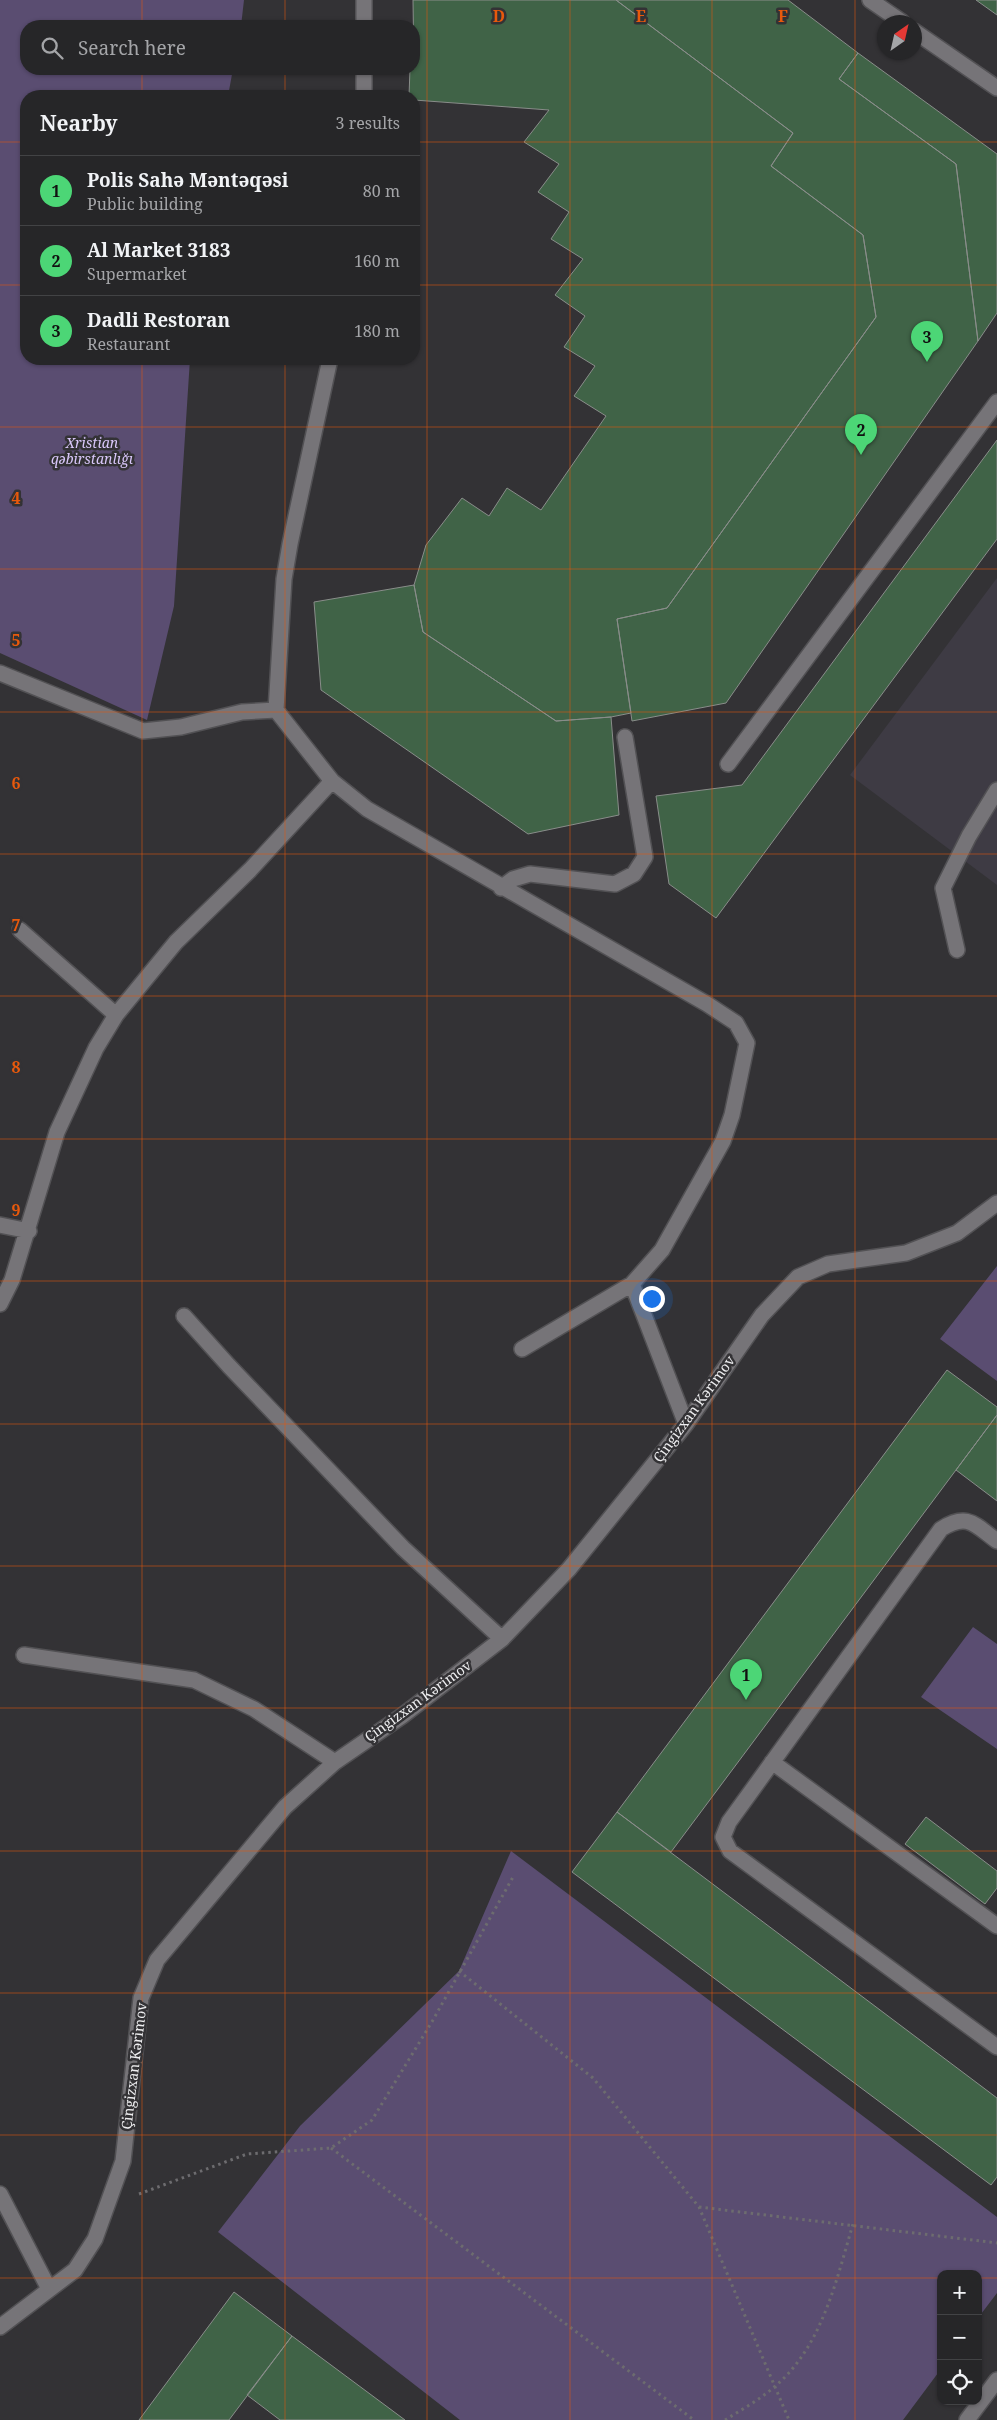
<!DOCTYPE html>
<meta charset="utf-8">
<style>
body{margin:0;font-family:"Noto Serif",serif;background:#323234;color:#f1f3f6}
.controls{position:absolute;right:15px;bottom:15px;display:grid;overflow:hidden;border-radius:10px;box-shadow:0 1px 4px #0004}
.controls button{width:45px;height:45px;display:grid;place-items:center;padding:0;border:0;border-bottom:1px solid #424345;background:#262628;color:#f1f3f6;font:25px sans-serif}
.compass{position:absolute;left:877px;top:15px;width:45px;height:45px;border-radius:50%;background:#262628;box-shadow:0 1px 4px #0004;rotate:34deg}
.you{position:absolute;left:651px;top:1298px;width:18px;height:18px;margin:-12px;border:4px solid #fff;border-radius:50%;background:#1a73e8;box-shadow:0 0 0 8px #1a73e833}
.badge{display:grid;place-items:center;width:32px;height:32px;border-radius:50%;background:#4cd676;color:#111;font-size:16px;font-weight:700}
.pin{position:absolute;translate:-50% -41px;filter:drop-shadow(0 1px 2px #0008)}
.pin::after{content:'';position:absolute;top:26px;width:18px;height:15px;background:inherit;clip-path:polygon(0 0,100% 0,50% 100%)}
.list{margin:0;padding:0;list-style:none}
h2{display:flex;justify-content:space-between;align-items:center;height:65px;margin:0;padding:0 20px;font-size:21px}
h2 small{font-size:16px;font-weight:400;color:#a4a5a8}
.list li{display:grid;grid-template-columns:32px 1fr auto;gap:15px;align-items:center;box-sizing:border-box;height:70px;padding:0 20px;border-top:1px solid #424345}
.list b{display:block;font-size:19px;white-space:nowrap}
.list p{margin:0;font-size:16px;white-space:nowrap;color:#a4a5a8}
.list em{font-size:16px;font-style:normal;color:#a4a5a8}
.icon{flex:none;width:28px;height:28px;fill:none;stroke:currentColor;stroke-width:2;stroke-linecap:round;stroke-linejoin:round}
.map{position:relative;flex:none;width:997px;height:2420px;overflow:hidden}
.search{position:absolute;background:#262628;box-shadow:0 1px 4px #0004;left:20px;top:20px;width:400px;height:55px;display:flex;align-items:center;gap:12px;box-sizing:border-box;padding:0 18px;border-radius:20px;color:#a4a5a8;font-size:19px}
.panel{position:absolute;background:#262628;box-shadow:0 1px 4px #0004;left:20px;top:90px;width:400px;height:275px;border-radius:20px}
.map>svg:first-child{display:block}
.built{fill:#3e3b44}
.green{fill:#5a4d71}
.building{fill:#406347;stroke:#898d8a}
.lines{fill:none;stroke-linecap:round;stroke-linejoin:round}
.minor-casing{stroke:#525154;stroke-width:18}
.path{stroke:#6d6c6f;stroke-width:3;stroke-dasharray:2.5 4;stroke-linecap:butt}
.minor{stroke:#767478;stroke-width:15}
.grid{fill:none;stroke:#e8590c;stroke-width:1;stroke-opacity:0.55}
.labels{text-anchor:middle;stroke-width:5;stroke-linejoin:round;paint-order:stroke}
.park-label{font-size:14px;font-style:italic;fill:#d9c7fa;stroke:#333235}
.street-label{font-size:14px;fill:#eeeef0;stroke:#333235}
.grid-label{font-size:16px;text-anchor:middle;font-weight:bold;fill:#e8590c;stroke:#333235;stroke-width:5;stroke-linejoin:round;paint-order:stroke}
</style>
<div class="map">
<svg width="997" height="2420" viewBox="0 0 997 2420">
<rect width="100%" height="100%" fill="#333235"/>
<path class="built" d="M997 578V885L850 775Z"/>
<path class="green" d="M0 0H244L241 26H26V69H233L228 96H26V359H190L174 606 147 720 0 653Z
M997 1266V1381L940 1339Z
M973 1627 997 1644V1749L921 1697Z
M511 1851 997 2217V2293L978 2318V2274H941V2369L903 2420H460L218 2232 300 2126 459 1971Z"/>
<path class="building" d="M413 0H616L793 133 771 166 863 235 876 317 667 608 617 619 631 713 611 717 556 721 423 632 414 585 426 545 462 498 489 516 507 488 541 510 606 416 574 396 595 366 564 347 585 316 555 295 583 259 551 239 569 212 538 192 559 164 524 142 549 110 414 100V96H409L410 69H414Z
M616 0H788L858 53 839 79 956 164 978 341 726 703 632 721 617 619 667 608 876 317 863 235 771 166 793 133Z
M976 0H997V15Z
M858 53 997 154V313L978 341 956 164 839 79Z
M997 440V539L716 918 669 884 656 796 742 785Z
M414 585 423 632 556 721 611 717 619 815 528 834 321 690 314 602Z
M947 1370 997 1407V1415L671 1852 617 1812Z
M997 1415V1501L956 1470Z
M617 1812 997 2098V2177L991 2185 572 1872Z
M926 1817 997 1871V1888L985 1904 905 1844Z
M234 2292 292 2336 229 2420H139Z
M292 2336 405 2420H280L247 2395Z"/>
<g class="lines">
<g class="minor-casing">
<path id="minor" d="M870 0 902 22
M364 26V0
M914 31 997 88
M364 96V69
M330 359 290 544 284 579 276 710 332 781 367 809 707 1004 736 1023 747 1043 732 1115 723 1141 662 1250 632 1284 686 1424
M0 673 143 731 181 727 242 712 276 710
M728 764 997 402
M501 888 513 879 530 874 615 884 634 874 645 857 625 737
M20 930 116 1015
M957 950 943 888 969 836 997 790
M0 1225 29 1231
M0 1304 12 1280 57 1132 96 1048 116 1015 176 942 250 870 332 781
M184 1316 229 1366 403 1548 502 1639
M522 1349 632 1284
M997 1541C975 1525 968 1512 941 1529L729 1822 723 1837 730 1851 997 2047
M24 1655 194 1680 254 1709 335 1762
M772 1762 997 1926
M0 2194 49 2289
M0 2327 75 2270 95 2239 123 2161 141 1998 157 1960 285 1807 335 1762 402 1716 502 1639 569 1569 686 1424 762 1315 798 1277 828 1264 906 1253 957 1233 997 1203
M967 2420 997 2380"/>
</g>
<path class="path" d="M459 1971 593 2078 699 2207 789 2420
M331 2148 694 2420
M139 2194 247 2154 331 2148 372 2120 433 2020 513 1877
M699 2207 997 2243
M725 2420C741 2410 759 2400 773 2388 822 2348 836 2281 853 2224"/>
<use href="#minor" class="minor"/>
</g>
<path class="grid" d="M142 0V26M285 0V26M427 0V2420M570 0V2420M712 0V2420M855 0V2420M142 69V96M285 69V96M0 142H26M414 142H997M0 285H26M414 285H997M142 359V2420M285 359V2420M0 427H997M0 569H997M0 712H997M0 854H997M0 996H997M0 1139H997M0 1281H997M0 1424H997M0 1566H997M0 1708H997M0 1851H997M0 1993H997M0 2135H997M0 2278H941M978 2278H997"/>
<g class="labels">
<g class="park-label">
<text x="92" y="448">Xristian<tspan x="92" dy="16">qəbirstanlığı</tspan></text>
</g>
<g class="street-label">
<text transform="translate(694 1409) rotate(-54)" y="5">Çingizxan Kərimov</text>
<text transform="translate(418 1701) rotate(-36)" y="5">Çingizxan Kərimov</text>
<text transform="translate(134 2066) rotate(-83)" y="5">Çingizxan Kərimov</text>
</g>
</g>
<g class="grid-label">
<text x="499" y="22">D</text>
<text x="641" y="22">E</text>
<text x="783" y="22">F</text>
<text x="16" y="504">4</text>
<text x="16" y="646">5</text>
<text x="16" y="789">6</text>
<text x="16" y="931">7</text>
<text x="16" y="1073">8</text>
<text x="16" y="1216">9</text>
</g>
</svg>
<div class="controls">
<button>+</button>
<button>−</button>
<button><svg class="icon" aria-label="locate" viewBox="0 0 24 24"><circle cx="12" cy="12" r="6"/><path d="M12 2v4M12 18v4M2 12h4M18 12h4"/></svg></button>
</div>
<svg class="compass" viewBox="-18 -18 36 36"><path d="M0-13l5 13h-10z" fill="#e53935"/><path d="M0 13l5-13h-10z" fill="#a4a5a8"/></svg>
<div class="you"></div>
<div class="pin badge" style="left:746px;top:1700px">1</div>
<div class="pin badge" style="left:861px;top:455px">2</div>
<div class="pin badge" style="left:927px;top:362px">3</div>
<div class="search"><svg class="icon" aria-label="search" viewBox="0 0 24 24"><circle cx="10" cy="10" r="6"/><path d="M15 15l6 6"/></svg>Search here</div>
<section class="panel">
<h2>Nearby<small>3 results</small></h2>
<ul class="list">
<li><span class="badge">1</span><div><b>Polis Sahə Məntəqəsi</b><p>Public building</p></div><em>80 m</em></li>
<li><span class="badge">2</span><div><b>Al Market 3183</b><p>Supermarket</p></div><em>160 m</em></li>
<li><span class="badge">3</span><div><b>Dadli Restoran</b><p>Restaurant</p></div><em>180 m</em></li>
</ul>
</section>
</div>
